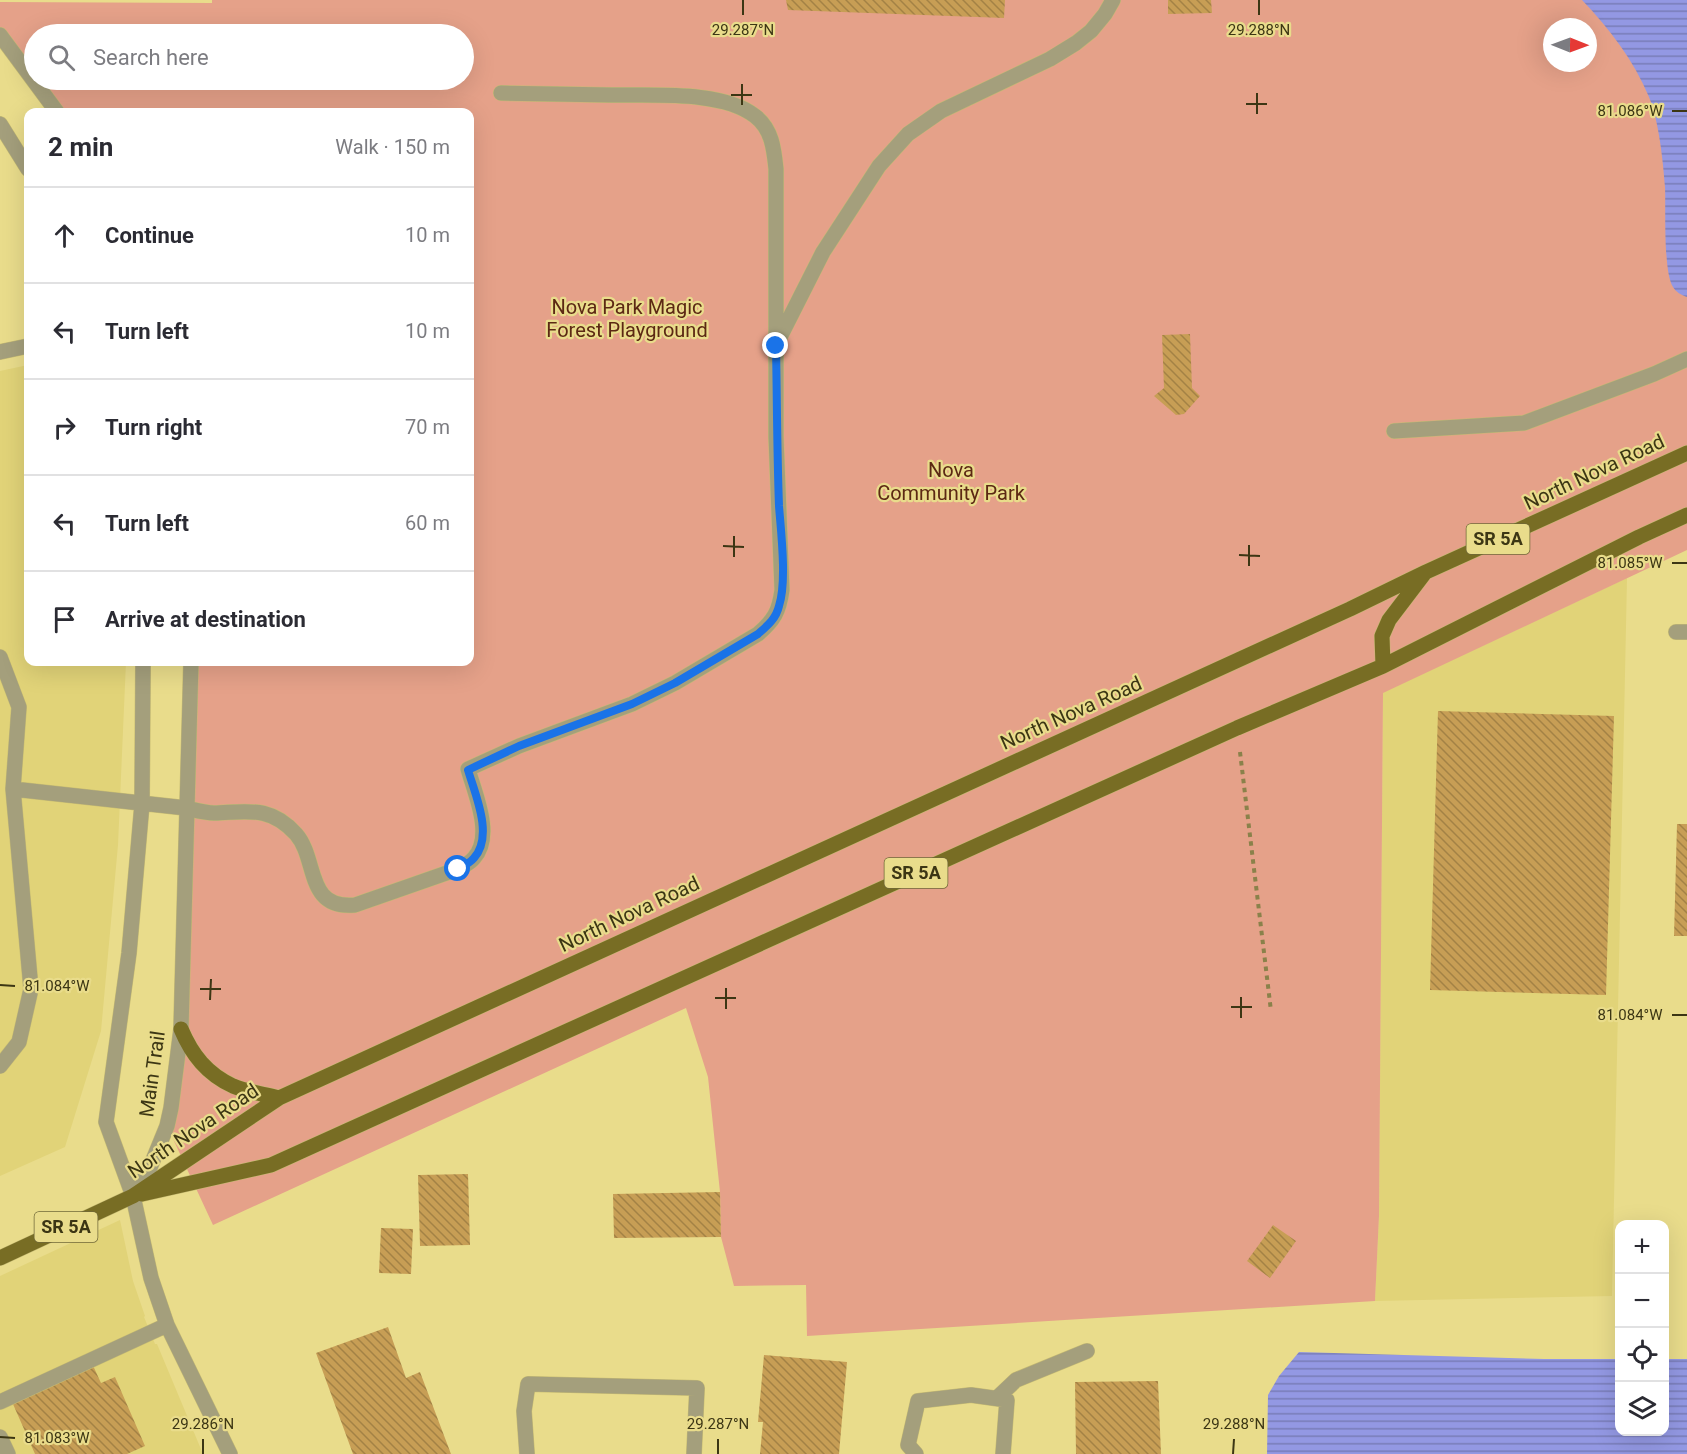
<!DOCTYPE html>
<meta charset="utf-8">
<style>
body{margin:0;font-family:Roboto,sans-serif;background:#f7f7f7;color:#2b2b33}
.controls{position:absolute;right:18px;bottom:18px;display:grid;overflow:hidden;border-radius:12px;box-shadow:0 6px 24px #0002}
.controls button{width:54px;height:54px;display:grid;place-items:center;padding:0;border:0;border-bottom:2px solid #e1e1e2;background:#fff;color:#2b2b33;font:30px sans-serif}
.compass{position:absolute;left:1543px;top:18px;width:54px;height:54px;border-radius:50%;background:#fff;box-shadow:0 6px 24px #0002;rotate:91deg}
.stop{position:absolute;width:18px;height:18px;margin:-14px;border:4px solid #1a73e8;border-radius:50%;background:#fff}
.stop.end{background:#1a73e8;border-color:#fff;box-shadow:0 2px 6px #0008}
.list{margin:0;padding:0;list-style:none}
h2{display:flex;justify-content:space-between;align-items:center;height:78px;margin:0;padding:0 24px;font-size:26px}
h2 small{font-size:20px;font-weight:400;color:#7c7c81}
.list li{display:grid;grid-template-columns:39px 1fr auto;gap:18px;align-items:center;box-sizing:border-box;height:96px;padding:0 24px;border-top:2px solid #e1e1e2}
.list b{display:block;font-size:22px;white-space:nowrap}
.list em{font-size:20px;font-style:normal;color:#7c7c81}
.icon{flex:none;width:33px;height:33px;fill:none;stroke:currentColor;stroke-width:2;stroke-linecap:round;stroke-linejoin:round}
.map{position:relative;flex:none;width:1687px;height:1454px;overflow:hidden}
.search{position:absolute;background:#fff;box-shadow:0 6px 24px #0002;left:24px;top:24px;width:450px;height:66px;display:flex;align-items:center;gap:15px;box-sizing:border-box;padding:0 21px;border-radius:33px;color:#7c7c81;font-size:22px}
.panel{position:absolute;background:#fff;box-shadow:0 6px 24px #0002;left:24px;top:108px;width:450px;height:558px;border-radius:12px}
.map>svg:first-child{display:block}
.built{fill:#e1d378}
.park{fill:#e5a189;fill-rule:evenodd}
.water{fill:url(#water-rules)}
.building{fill:url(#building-back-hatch)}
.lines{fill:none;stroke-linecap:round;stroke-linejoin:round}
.minor-casing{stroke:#c6bb73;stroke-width:16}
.major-casing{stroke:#c6bb73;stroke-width:16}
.path{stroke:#8a814a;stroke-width:4;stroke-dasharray:4.5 4.5;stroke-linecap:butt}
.minor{stroke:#a49f7c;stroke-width:15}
.major{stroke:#786d24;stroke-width:15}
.route{stroke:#1a73e8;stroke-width:8}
.ticks{fill:none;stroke:#3c3614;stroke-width:2}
.labels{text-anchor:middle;stroke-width:4.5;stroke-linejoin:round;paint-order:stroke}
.shield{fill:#e9dc8b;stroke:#706838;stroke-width:1.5}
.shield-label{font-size:18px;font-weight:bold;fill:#3c3614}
.park-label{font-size:20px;fill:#5c2814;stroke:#e9dc8b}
.street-label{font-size:20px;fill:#3c3614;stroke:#e9dc8b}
.ticks-label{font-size:15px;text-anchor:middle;fill:#3c3614;stroke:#e9dc8b;stroke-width:4.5;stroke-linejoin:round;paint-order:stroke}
</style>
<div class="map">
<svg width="1687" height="1454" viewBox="0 0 1687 1454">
<defs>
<pattern id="water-rules" width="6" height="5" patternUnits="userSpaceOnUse" patternTransform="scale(1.5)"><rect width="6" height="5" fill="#9398e3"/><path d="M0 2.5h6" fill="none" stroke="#797db7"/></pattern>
<pattern id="building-back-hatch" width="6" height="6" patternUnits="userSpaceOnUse" patternTransform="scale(1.5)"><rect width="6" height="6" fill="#c79e55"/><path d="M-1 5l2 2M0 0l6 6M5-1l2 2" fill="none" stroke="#a38245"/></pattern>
</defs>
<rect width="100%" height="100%" fill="#e9dc8b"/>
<path class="built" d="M28 365V662H126L118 845 101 1031 65 1147 0 1176V371Z
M1627 578 1612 1296 1375 1301 1379 1216 1383 692Z
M120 1220 133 1281 145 1316 144 1317 155 1344H157L203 1454H0V1276Z"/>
<path class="park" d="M212 0H1687V550L1383 693 1379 1216 1375 1301 807 1336 806 1285 734 1286 721 1237 720 1192 708 1077 686 1008 213 1225 167 1126 171 1108 191 662H470V112H54L0 36V2L212 3ZM1552 27H1588V63H1552ZM34 34H464V80H34Z"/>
<path class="water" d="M1582 0H1687V297C1681 295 1676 292 1673 287 1663 271 1666 208 1665 187 1663 161 1659 121 1649 97 1634 61 1609 28 1582 0Z
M1299 1352 1544 1359H1619L1620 1432H1664L1665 1359H1687V1454H1267L1268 1395 1279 1376Z"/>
<path class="building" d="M786 0H1005L1004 18 788 10Z
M1168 0H1211L1212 13 1168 14Z
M1190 334 1192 388 1200 396 1184 414 1176 415 1154 396 1164 388 1162 335Z
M1438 711 1614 716 1606 995 1430 990Z
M1677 824H1687V936H1674Z
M468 1174 470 1245 420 1246 418 1175Z
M720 1192 721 1237 614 1238 613 1194Z
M1273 1225 1296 1241 1270 1278 1247 1261Z
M381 1228 413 1229 411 1274 379 1273Z
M388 1327 406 1378 420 1372 451 1454H353L316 1353Z
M764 1355 847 1362 839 1454H760L763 1422H758Z
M90 1359 101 1383 115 1377 145 1446 127 1454H35L9 1395Z
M1158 1381 1161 1454H1076L1075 1382Z"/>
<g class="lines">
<g class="minor-casing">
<path id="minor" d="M0 35 57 112
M0 124 28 169
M777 343 823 252 879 166 908 134 941 111 1050 59 1076 43 1091 31 1105 14 1113 0
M0 352 28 346
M1394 431 1524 423 1654 374 1687 359
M1676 632H1687
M0 657 19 707 13 789 31 989 19 1042 0 1066
M143 662 142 804 129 953 106 1122 133 1196 151 1278 167 1325 230 1454
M13 789 186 808C195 810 205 813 214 813 247 812 270 805 296 834 318 859 305 910 355 905L458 869C464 866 470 863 474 858 494 836 475 794 468 769L519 746 632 704 675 683 758 634C774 620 779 612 782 590L776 437V169C774 149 772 129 755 116 722 90 652 96 611 95 575 94 538 94 501 93
M133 1196 149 1170 167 1126 171 1108 181 1029 191 662
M997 1398 1016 1380 1087 1351
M0 1402 167 1325
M0 1437 8 1454
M527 1454 524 1411 528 1384 697 1388 694 1454
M916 1454 908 1445 918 1401 971 1395 1007 1400 1003 1454"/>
</g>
<g class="major-casing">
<path id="major" d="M1383 666 1382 636 1389 620 1424 574
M181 1029C192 1055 207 1074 233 1086 247 1092 264 1094 279 1098
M142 1194 271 1165 1237 728 1383 666 1639 537 1687 515
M0 1258 133 1196 279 1098 1350 609 1426 572 1687 453"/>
</g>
<path class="path" d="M1240 752 1271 1011"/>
<use href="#minor" class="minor"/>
<use href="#major" class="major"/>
</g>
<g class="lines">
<path class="route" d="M458 869C464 866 470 863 474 858 494 836 475 794 468 770L519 746 632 704 675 683 758 634C767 626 776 619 779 606 787 582 781 532 779 506 777 452 777 399 776 346"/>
</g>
<path class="ticks" d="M743 15V0M1259 15V0M731 95H752M1246 104H1267M742 105V84M1672 111H1687M1257 114V93M723 546 744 547M1239 555 1260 556M734 557V536M1672 563H1687M1249 566V545M0 985 15 986M200 989H221M715 998H736M210 1000 211 979M1231 1007H1252M726 1009V988M1672 1015H1687M1241 1018V997M0 1437 15 1438M203 1454V1439M718 1454V1439M1233 1454 1234 1439"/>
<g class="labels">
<g class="shield">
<rect x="1466.5" y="524" width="63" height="30" rx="4.5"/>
<rect x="884.5" y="858" width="63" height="30" rx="4.5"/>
<rect x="34.5" y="1212" width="63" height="30" rx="4.5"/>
</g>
<g class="shield-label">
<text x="1498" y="545">SR 5A</text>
<text x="916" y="879">SR 5A</text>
<text x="66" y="1233">SR 5A</text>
</g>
<g class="park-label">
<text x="627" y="314">Nova Park Magic<tspan x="627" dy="23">Forest Playground</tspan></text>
<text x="951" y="477">Nova<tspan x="951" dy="23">Community Park</tspan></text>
</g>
<g class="street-label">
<text transform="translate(1594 472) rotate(-25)" y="7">North Nova Road</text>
<text transform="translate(1071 713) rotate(-24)" y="7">North Nova Road</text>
<text transform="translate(629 914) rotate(-25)" y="7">North Nova Road</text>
<text transform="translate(152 1074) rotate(-82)" y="7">Main Trail</text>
<text transform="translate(193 1131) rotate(-34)" y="7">North Nova Road</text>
</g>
</g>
<g class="ticks-label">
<text x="743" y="35">29.287°N</text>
<text x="1259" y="35">29.288°N</text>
<text x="1630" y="116">81.086°W</text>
<text x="1630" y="568">81.085°W</text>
<text x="57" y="991">81.084°W</text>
<text x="1630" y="1020">81.084°W</text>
<text x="203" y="1429">29.286°N</text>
<text x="718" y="1429">29.287°N</text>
<text x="1234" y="1429">29.288°N</text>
<text x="57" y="1443">81.083°W</text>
</g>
</svg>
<div class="controls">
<button>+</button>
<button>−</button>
<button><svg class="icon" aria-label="locate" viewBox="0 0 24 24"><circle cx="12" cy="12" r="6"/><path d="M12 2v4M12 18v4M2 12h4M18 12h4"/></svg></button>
<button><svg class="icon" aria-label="layers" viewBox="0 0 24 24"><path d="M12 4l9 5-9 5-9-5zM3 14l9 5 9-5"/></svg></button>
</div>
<svg class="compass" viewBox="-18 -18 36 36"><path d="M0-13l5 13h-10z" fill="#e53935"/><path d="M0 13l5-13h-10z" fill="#7c7c81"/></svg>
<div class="stop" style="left:458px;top:869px"></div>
<div class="stop end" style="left:776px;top:346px"></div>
<div class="search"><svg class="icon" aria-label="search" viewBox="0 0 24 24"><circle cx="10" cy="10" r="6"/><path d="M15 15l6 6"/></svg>Search here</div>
<section class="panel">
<h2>2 min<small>Walk · 150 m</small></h2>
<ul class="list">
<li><svg class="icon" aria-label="ahead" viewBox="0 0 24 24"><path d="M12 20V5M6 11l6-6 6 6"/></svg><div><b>Continue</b></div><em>10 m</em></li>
<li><svg class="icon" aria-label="left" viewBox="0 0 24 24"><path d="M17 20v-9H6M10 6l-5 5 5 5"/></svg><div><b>Turn left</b></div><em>10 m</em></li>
<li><svg class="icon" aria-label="right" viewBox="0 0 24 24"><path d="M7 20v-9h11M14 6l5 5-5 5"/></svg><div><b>Turn right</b></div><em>70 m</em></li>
<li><svg class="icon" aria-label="left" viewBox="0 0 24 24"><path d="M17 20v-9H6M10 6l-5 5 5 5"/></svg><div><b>Turn left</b></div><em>60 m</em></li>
<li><svg class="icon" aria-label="arrive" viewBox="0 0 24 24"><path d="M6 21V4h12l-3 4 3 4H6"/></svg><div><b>Arrive at destination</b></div></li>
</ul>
</section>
</div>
